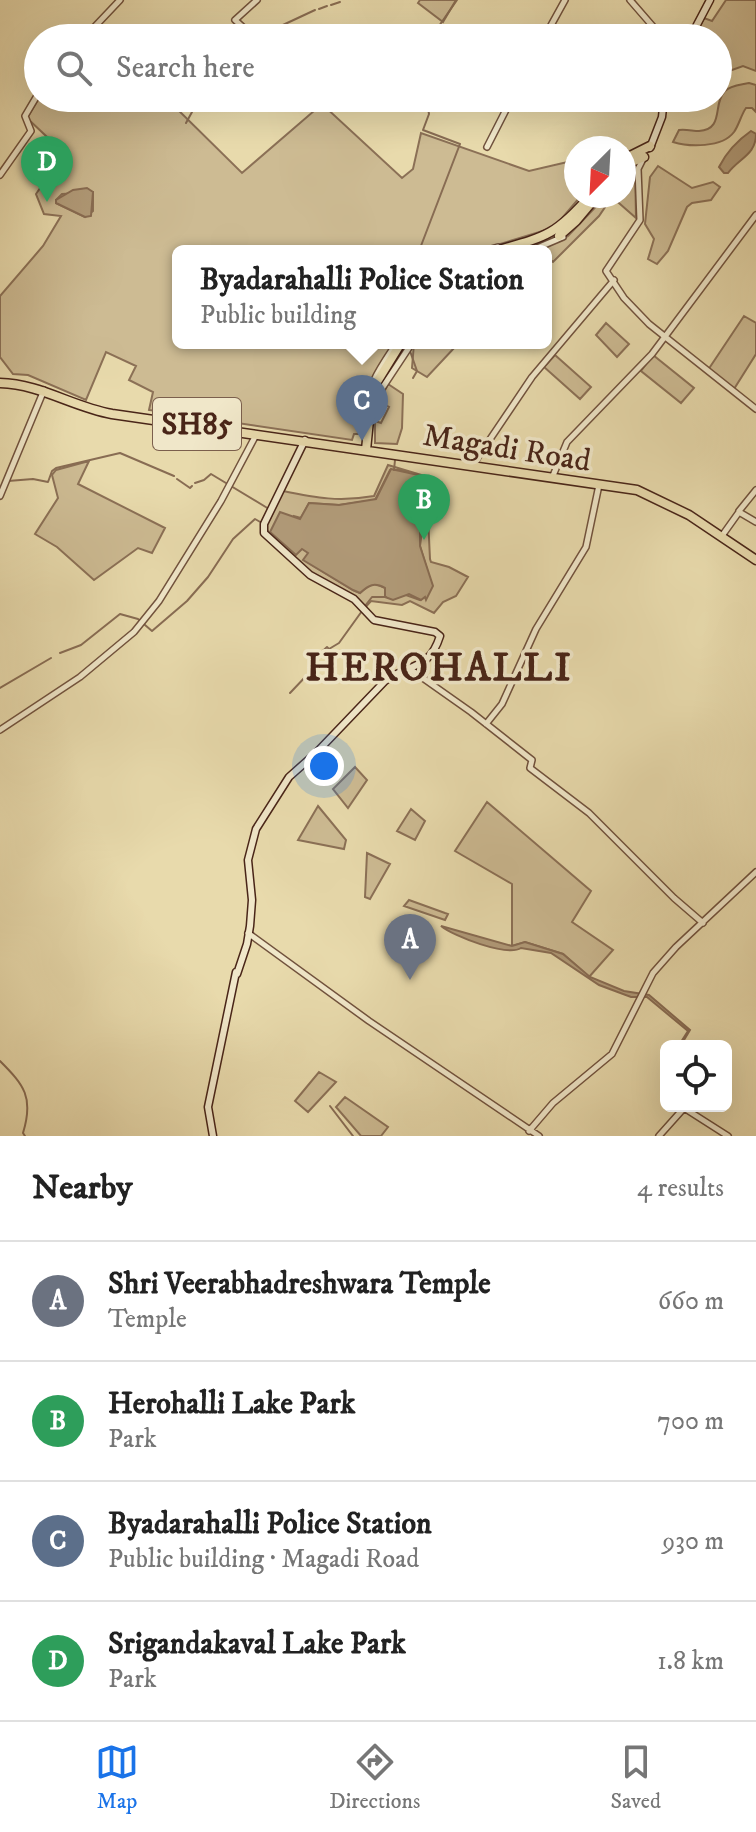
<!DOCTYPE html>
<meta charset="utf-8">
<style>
body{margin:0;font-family:"IM FELL DW Pica",serif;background:#f2f2f2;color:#222}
.controls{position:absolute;right:24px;bottom:24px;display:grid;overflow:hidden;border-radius:12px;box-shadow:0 8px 32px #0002}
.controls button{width:72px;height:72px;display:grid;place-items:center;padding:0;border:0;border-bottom:2px solid #e0e0e0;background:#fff;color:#222;font:40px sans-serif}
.compass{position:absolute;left:564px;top:136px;width:72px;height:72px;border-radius:50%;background:#fff;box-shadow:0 8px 32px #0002;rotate:204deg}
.you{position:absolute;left:324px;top:766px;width:28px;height:28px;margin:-20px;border:6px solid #fff;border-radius:50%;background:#1a73e8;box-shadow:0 0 0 12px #1a73e833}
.badge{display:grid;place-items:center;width:52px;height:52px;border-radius:50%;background:#1a73e8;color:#fff;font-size:26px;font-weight:700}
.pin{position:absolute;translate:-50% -66px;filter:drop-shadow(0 2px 4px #0008)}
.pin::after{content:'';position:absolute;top:42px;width:28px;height:24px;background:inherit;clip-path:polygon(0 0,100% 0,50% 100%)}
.popup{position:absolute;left:172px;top:245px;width:380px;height:104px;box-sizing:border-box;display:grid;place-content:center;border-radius:12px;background:#fff;filter:drop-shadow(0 2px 6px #0005);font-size:26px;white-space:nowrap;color:#767676}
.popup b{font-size:30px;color:#222}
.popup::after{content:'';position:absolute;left:50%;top:100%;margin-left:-16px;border:16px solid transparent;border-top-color:#fff}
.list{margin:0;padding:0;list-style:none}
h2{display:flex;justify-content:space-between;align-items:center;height:104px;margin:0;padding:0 32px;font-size:34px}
h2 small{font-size:26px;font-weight:400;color:#767676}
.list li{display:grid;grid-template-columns:52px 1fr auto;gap:24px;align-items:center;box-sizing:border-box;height:120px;padding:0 32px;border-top:2px solid #e0e0e0}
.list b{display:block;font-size:30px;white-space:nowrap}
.list p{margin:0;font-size:26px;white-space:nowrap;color:#767676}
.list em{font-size:26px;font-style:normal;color:#767676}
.icon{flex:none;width:44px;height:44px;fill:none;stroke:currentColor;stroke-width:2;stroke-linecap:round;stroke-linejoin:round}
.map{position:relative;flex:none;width:756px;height:1136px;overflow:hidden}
.search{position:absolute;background:#fff;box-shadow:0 8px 32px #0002;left:24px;right:24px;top:24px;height:88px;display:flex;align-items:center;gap:20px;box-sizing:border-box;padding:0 28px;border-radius:44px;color:#767676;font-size:30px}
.sheet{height:584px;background:#fff}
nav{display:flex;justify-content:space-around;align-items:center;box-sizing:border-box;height:112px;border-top:2px solid #e0e0e0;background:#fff;font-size:22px;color:#767676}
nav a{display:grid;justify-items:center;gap:4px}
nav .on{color:#1a73e8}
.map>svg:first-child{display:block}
.green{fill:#cdbb93;stroke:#8b7056;stroke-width:2;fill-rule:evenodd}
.water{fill:#b29c7a;stroke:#886c53;stroke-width:2}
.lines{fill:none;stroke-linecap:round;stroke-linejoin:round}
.stream{stroke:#886c53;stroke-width:2}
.tertiary-casing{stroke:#71523d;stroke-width:8}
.secondary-casing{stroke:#492518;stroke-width:9}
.primary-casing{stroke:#492518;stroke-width:11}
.tertiary{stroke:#f0e7c9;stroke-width:5}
.secondary{stroke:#f0e7c9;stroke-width:6}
.primary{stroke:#e8daac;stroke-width:8}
.labels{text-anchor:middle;stroke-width:7;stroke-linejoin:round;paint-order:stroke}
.shield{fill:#f0e7c9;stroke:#7b5f4d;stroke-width:2}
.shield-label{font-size:30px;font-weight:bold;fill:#492518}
.street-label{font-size:32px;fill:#492518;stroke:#f0e7c9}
.district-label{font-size:40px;font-weight:bold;letter-spacing:2px;fill:#492518;stroke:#f0e7c9}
</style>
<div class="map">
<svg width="756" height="1136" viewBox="0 0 756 1136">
<rect width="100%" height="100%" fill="#e8daac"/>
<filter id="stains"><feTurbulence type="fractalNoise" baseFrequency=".0025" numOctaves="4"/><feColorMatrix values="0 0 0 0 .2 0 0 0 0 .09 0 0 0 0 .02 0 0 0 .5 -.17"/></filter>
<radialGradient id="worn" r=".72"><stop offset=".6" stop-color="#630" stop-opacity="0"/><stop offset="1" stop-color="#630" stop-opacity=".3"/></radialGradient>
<path class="green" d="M420 0H456L443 22 418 3Z
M726 0H756V71L743 66 718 75V38H694L704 18 712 21Z
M749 83 756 85V112L752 108H746C741 115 739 125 734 132 722 148 689 147 673 142L679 130C686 129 693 131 699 131 725 129 712 104 725 91 731 85 741 85 749 83Z
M39 98H166L242 173 322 104 402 178 413 169 421 133 529 171 576 160V196H581L557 224 546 230 477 251H178V343H394C368 382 365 387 363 434H354L352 440 149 410 153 392 129 380 136 366 106 352 86 400 28 375 13 374 0 357V296L43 246 61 216 44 214 36 194 64 153 27 118ZM93 192V211L85 217 56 203V200L62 194Z
M632 166 635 167 636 218 612 197 599 216 553 262 546 256V251H539L568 236 606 196H624V175Z
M658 166 692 188 713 182 720 187 711 200 692 203 687 207 668 251 657 264 648 259 654 239 645 224 650 177Z
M744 316 756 323V354L734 389 708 370Z
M606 323 629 344 617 357 596 335Z
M414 343H455L456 346 427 377 412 368Z
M555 355 591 387 580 399 544 367Z
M653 355 694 388 681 403 641 371Z
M388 384 403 394 402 428 397 444 375 443V421L381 423 389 407 379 402Z
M89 461 78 484 165 528 152 553 138 548 94 580 57 547 35 534 58 498 52 475 56 470Z
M388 465 438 480 428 517 430 559 431 562 449 567 468 577 456 596 443 602 434 613 410 601 402 605 371 601 364 609C334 587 284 559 265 527L283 491C317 498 339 502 374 496ZM390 470H401L428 487 420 546 432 586 420 600 375 584 368 586 360 593 353 590 304 560 309 553 302 548 296 554 294 516 301 518 309 503 339 505 375 500Z
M355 767 367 780 348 808 333 789Z
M487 802 591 891 572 922 613 950 589 977 563 954 525 942 512 946V884L455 851Z
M318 806 346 840 344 849 298 840Z
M411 809 425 821 415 840 397 831Z
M367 853 390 864 370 899 365 897Z
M409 900 445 913 448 914 445 920 404 906Z
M319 1072 336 1082 308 1112 295 1101Z
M345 1097 388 1127 381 1136H361L336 1107Z"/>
<path class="water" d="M751 131 756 134C756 155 739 158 728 173H724L719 167C726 153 738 140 751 131Z
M87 188 93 192 91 216 85 217 56 203V200L73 190Z
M391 469 423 476 428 491 420 525V546L433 586 426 600 425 597 421 600 409 594 393 600 385 597V588C374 582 369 585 360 593L353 590 303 560 308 553 302 549 296 555 270 532 280 512 300 519 309 503 339 505 376 499Z
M441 926 512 946 525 942 563 954 590 977 624 991 649 995 690 1030 684 1040 691 1046 681 1042 688 1031 647 997H631L599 985 551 953 521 948C507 957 453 936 441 926Z"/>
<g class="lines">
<path class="stream" d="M331 5 340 2
M319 9 327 6
M270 31 315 10
M261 38 267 32
M431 38 432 29 439 26 457 0
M194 109 199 98
M186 123 192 112
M419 251 460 144 423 130 429 114 428 108 422 103V98
M410 351 417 371 413 378
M394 470 395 460
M177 479 190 488 192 486
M8 481 33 479 48 482 52 471 56 468 120 453 174 476
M195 483 204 480 211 474 269 509
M365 606 372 597H386
M60 653 81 645 120 614 138 619 152 631 187 601 208 577 233 539 255 519 262 523
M0 688 51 658
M290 693 309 673 311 662 327 647 329 649 339 643 362 611
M0 1061C24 1085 34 1097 23 1133L25 1136
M330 1106 353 1136"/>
<g class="tertiary-casing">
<path id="tertiary" d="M630 0 663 38
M84 38 120 0
M255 38 235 20 257 0
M544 38 565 0
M322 98 331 107 341 98
M487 147 512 98
M644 157 638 169 640 220 606 271 624 298 649 324 756 409
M624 171 631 162
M0 175 31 131 25 116 38 94
M484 251 498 247
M530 251 563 237
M375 399 412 343
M366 418C366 388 378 371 394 347
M472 466 532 377 614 280
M552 478 567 442 652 354 756 215
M0 496 44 390
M739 511 756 490
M724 533 739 512 756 522
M410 669 471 712 532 760 530 768 589 813 674 898 703 923
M486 724 502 704 536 629 586 547 599 485
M0 730 80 677 134 632 159 601 221 501 256 435
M248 933 369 1021 539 1136
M529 1131 553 1103 612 1054 653 973 676 947 756 872
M659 1136 684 1108 728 1136"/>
</g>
<g class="secondary-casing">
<path id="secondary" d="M690 38 710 0
M650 148 662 117 664 98
M237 974 247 944 250 926 252 900 248 860 256 829 289 777 316 753 385 681C409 663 429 671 440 636L435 632 374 620 354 599 310 575 264 533V524L305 440
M213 1136 208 1107 236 972"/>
</g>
<g class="primary-casing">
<path id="primary" d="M624 159 650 146
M624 165 644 157
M559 236 576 221 597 196
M495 251C545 237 555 236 590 196
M0 383C40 384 73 407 112 414L637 490 689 515 756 560
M366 450 372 390 401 343"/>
</g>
<use href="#tertiary" class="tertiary"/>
<use href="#secondary" class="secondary"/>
<use href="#primary" class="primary"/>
</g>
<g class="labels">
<rect class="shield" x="153" y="398" width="88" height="52" rx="6"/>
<g class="shield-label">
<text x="197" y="434">SH85</text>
</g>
<g class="street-label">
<text transform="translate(507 447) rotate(9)" y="11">Magadi Road</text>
</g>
<g class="district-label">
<text x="439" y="680">HEROHALLI</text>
</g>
</g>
<rect width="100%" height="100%" filter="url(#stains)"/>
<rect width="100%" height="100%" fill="url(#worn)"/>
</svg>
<div class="controls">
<button><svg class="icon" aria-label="locate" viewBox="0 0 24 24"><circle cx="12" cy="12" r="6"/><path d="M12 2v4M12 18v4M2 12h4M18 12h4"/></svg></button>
</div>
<svg class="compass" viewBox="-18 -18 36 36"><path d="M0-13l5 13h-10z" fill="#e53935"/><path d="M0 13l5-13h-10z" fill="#767676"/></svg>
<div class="you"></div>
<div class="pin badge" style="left:410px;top:980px;background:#6b7280">A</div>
<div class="pin badge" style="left:424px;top:540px;background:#2e9e5b">B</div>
<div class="pin badge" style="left:362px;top:441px;background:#5c6f8a">C</div>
<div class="popup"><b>Byadarahalli Police Station</b>Public building</div>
<div class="pin badge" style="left:47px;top:202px;background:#2e9e5b">D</div>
<div class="search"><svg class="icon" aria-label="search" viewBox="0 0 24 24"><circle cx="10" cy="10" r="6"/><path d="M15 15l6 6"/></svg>Search here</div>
</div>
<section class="sheet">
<h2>Nearby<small>4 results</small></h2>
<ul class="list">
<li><span class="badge" style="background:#6b7280">A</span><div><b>Shri Veerabhadreshwara Temple</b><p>Temple</p></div><em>660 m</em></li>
<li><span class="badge" style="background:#2e9e5b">B</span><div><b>Herohalli Lake Park</b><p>Park</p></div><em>700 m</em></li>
<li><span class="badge" style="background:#5c6f8a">C</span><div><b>Byadarahalli Police Station</b><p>Public building · Magadi Road</p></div><em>930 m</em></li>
<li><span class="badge" style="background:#2e9e5b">D</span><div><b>Srigandakaval Lake Park</b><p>Park</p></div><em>1.8 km</em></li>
</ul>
</section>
<nav>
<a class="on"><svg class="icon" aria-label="map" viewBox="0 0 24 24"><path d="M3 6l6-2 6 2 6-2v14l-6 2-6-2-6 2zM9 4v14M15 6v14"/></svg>Map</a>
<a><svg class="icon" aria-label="directions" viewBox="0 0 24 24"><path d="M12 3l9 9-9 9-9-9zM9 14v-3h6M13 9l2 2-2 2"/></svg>Directions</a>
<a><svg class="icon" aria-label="saved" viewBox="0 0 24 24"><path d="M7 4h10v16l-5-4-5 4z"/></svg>Saved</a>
</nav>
